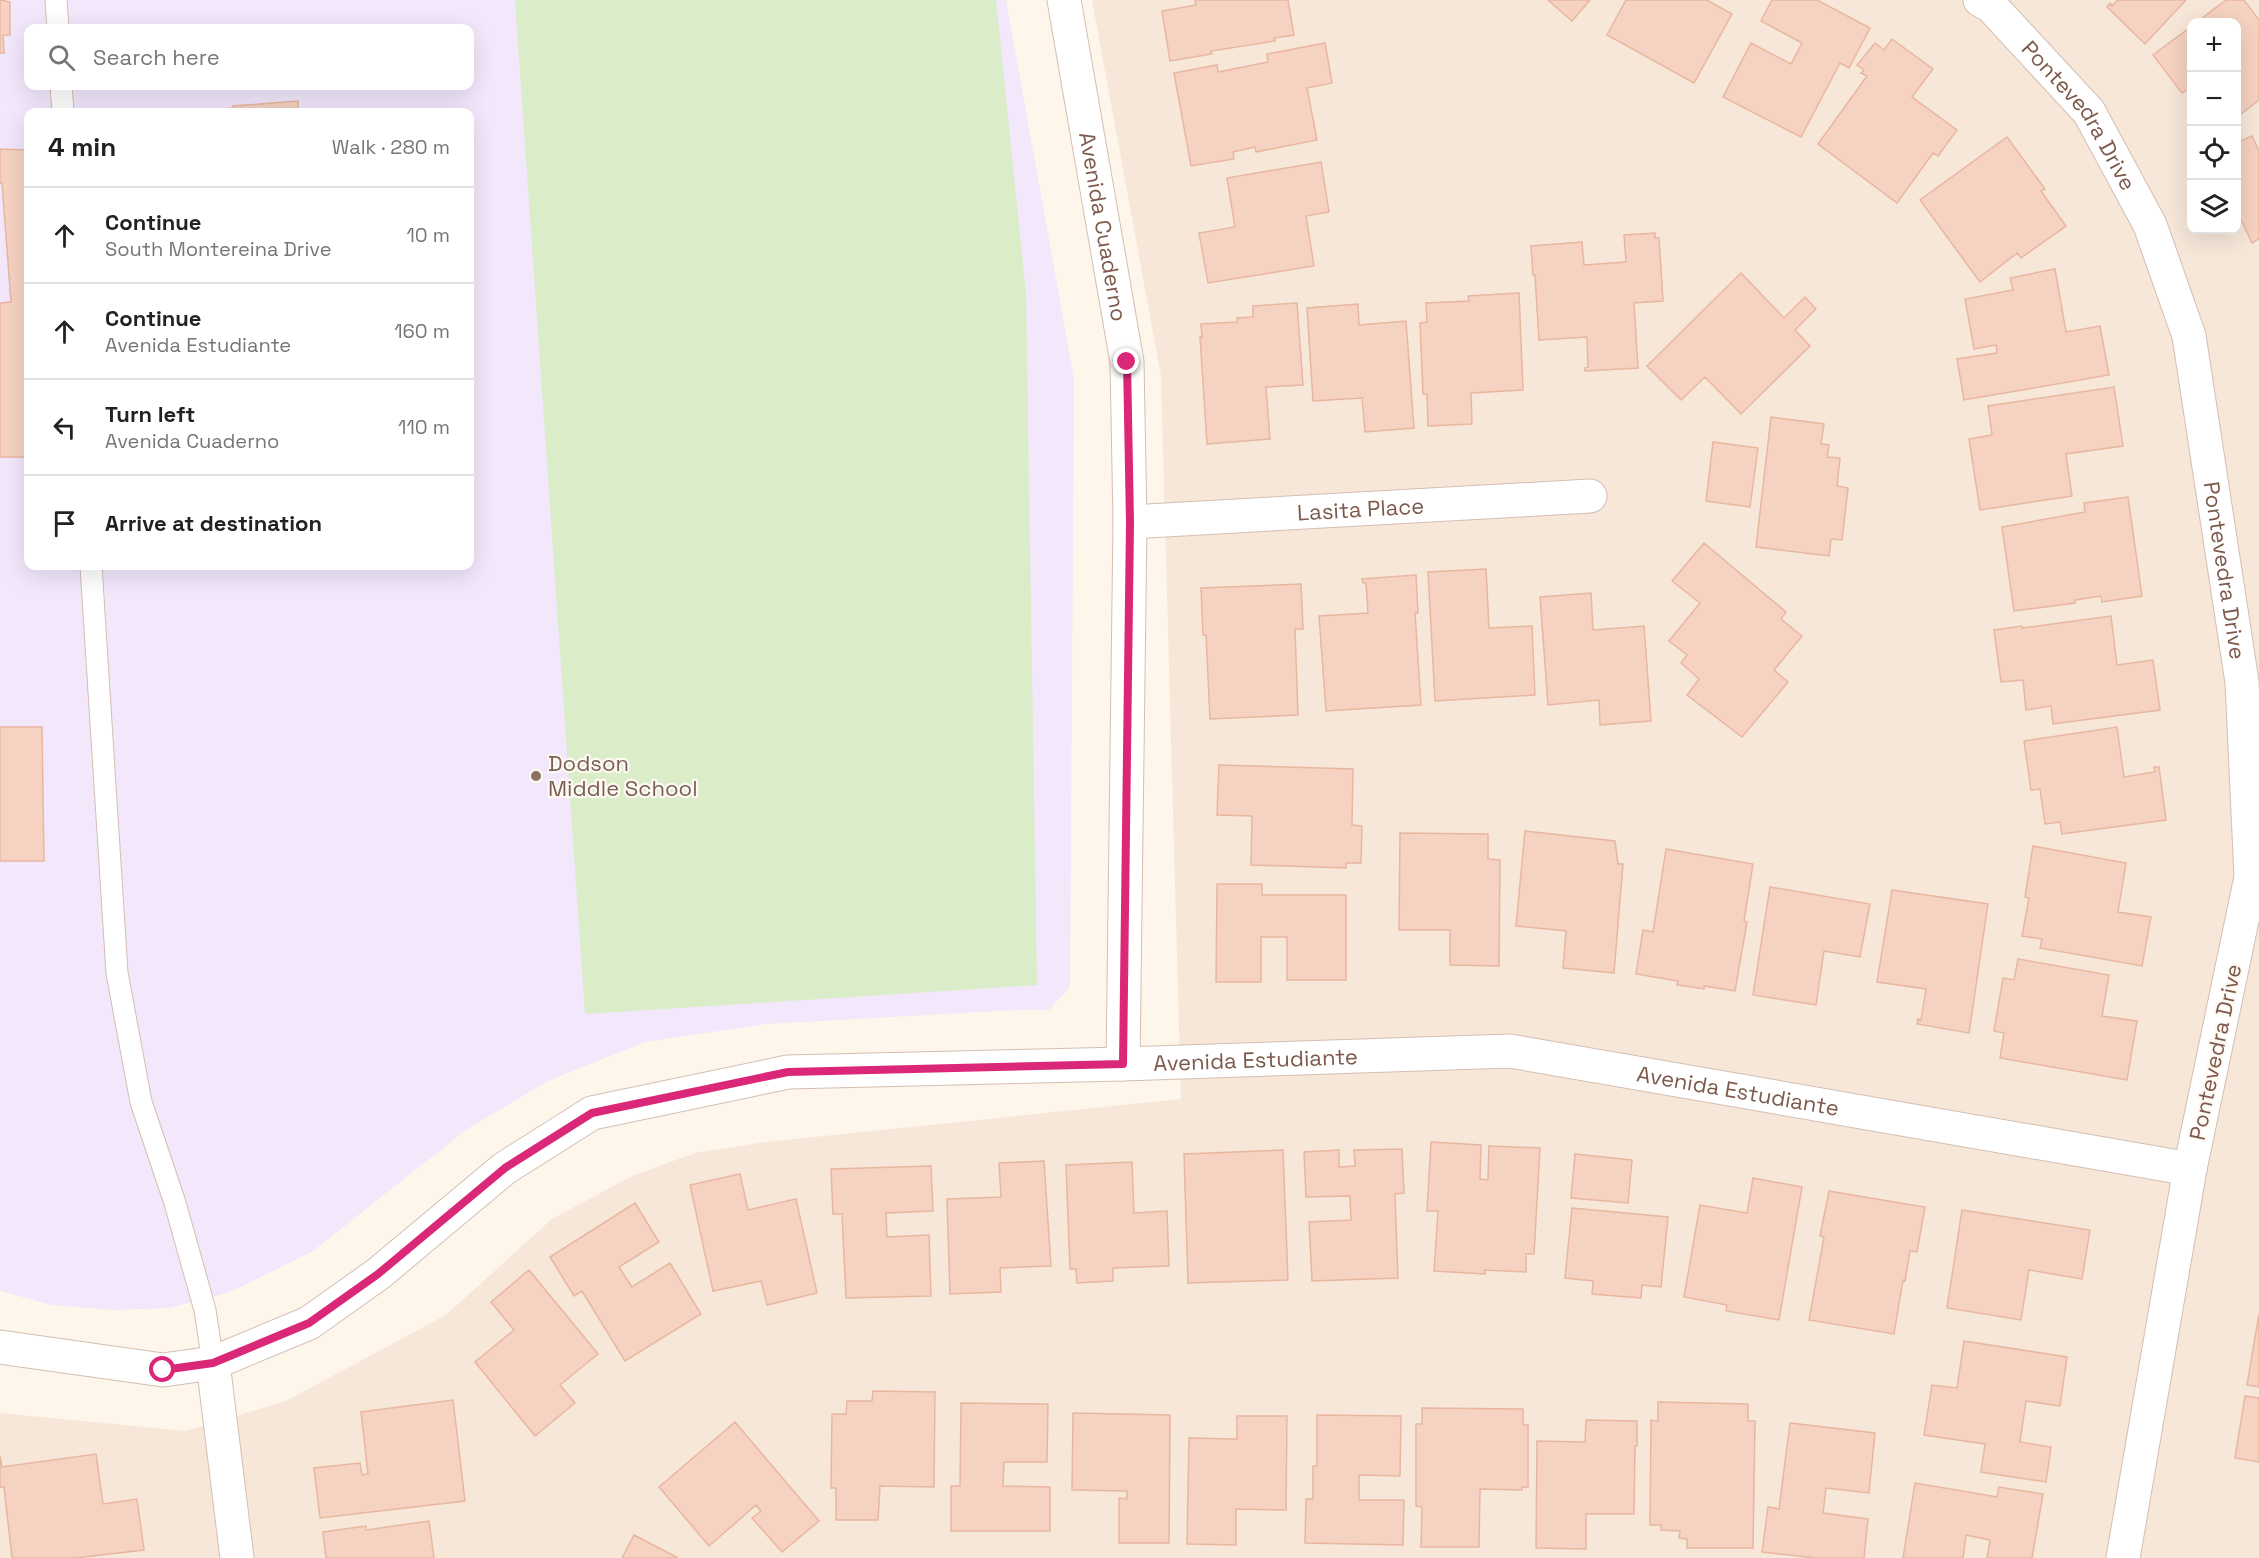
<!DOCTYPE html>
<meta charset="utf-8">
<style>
body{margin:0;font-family:"Space Grotesk",sans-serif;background:#f6f6f6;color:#222}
.controls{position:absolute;right:18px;top:18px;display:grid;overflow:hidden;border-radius:12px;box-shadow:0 6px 24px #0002}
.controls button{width:54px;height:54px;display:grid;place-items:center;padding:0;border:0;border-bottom:2px solid #e0e0e0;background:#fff;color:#222;font:30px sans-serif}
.stop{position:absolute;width:18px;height:18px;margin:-14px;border:4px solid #db2777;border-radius:50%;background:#fff}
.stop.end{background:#db2777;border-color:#fff;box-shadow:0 2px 6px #0008}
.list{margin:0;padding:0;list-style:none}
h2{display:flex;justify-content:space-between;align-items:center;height:78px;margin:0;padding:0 24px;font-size:26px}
h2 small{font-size:20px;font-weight:400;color:#767676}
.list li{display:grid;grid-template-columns:39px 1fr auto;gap:18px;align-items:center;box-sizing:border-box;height:96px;padding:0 24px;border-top:2px solid #e0e0e0}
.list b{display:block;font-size:22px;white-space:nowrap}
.list p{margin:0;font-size:20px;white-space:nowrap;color:#767676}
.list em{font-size:20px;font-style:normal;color:#767676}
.icon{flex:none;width:33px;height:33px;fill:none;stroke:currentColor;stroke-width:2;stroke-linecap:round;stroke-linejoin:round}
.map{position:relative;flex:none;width:2259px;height:1558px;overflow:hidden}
.search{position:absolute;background:#fff;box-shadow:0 6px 24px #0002;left:24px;top:24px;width:450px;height:66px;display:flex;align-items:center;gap:15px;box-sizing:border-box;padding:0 21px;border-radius:12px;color:#767676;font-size:22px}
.panel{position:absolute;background:#fff;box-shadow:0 6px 24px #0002;left:24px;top:108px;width:450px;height:462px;border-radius:12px}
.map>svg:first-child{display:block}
.residential{fill:#f6e7d9;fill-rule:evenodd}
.education{fill:#f2e7fb;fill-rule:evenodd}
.green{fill:#daedc8}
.building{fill:#f5d2c1;stroke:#e9b6a0;stroke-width:1.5}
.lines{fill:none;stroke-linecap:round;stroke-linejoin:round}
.lane-casing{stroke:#d4beb2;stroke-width:23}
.street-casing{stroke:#d4beb2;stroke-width:35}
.lane{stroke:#fff;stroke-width:21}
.street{stroke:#fff;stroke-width:33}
.route{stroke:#db2777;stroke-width:8}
.education-dot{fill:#8d6e63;stroke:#fff9f3;stroke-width:2}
.labels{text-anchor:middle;stroke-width:4.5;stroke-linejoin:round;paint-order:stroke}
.street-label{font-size:22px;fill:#7c594b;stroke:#fff9f3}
.education-label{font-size:22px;fill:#785e54;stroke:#fff9f3;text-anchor:start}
</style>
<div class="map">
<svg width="2259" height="1558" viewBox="0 0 2259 1558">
<rect width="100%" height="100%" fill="#fef5eb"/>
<path class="residential" d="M1092 0H2259V1558H0V1413L185 1431 286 1401 446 1315 552 1219 632 1176 695 1153 766 1142 1181 1099 1161 376ZM2192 22H2236V230H2192Z"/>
<path class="education" d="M0 0H1006L1074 379 1070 987 1049 1010H1015L766 1024 645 1042 550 1080 467 1129 313 1251 230 1292 169 1308 114 1310 52 1305 0 1291ZM28 28H470V86H28ZM28 112H470V566H28Z"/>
<path class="green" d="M515 0H996L1026 293 1037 985 585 1014Z"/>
<path class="building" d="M0 0 10 2V35H3L4 53H0Z
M1195 0H1288L1294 35 1274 38 1275 41 1211 51 1212 54 1170 61 1162 11 1196 5Z
M1548 0H1590L1572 21Z
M1626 0H1707L1732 14 1694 83 1607 35Z
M1772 0H1817L1870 28 1849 68 1840 63 1801 137 1723 97 1751 43 1791 64 1802 43 1761 21Z
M2118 0H2186L2145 44 2107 7 2110 3 2112 6Z
M2226 0H2244L2259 20V100L2241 114 2236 108V22H2197Z
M2192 26V86L2182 93 2153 55Z
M1892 39 1933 69 1912 97 1957 130 1938 156 1933 153 1897 203 1818 144 1867 76 1861 73 1864 70 1857 65 1875 43 1884 50Z
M1325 43 1332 83 1307 88 1317 140 1256 152 1255 147 1233 152 1234 159 1191 166 1174 73 1217 65 1218 72 1268 62 1267 54Z
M298 101V112H203V111L234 108 233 106Z
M2252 136 2259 151V239L2252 243 2236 209V143Z
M2007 137 2045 189 2041 191 2066 226 2021 258 2017 253 1980 282 1920 200Z
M0 149 28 150V457H0V303L11 302 2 183H0Z
M1321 162 1329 212 1306 216 1314 266 1208 283 1199 233 1235 227 1227 178Z
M1655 233V238H1659L1663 301 1634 303 1638 368 1585 371V368L1588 367 1587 337 1539 340 1535 275H1533L1531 246 1582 242 1584 265 1626 262 1624 235Z
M2055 269 2066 332 2100 326 2109 375 1964 400 1957 359 1997 353 1996 345 1974 349 1965 299 2013 290 2010 278Z
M1741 273 1784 318 1805 297 1816 309 1795 330 1810 346 1741 414 1705 377 1681 400 1647 366Z
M1519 293 1523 390 1471 393 1472 424 1428 426 1427 394H1423L1420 323 1427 322 1426 303 1469 301 1468 296Z
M1297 303 1303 385 1266 387 1270 439 1207 444 1200 337H1202L1201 324 1237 322V318L1253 317V306Z
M1358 304 1359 325 1406 321 1414 428 1365 432 1362 398 1313 401 1307 308Z
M2114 387 2123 446 2066 454 2072 496 1980 510 1969 439 1992 435 1988 406Z
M1771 417 1824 424 1821 444 1829 445 1827 457 1840 458 1837 486 1848 488 1842 540 1831 539 1829 556 1756 547Z
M1713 442 1758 448 1750 507 1706 501Z
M2128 497 2142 596 2102 602 2101 596 2075 600V603L2014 611 2002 527 2085 512 2084 503Z
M1704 543 1786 612 1781 619 1802 636 1774 670 1788 682 1742 737 1687 695 1699 679 1681 663 1687 655 1669 641 1700 603 1672 581Z
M1486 569 1489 628 1532 626 1535 695 1435 701 1428 572Z
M1416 575 1418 613H1415L1421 705 1326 711 1319 616 1368 613 1366 583H1363L1362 579Z
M1301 584 1303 629H1295L1298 715 1210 719 1206 635H1203L1201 588Z
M1591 593 1593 630 1644 626 1651 721 1600 725 1599 700 1548 705 1540 597Z
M2111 616 2117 665 2153 660 2160 710 2053 724 2051 706 2026 710 2023 680 2001 682 1994 630 2022 626V628Z
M0 727H42L44 861H0Z
M2117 727 2124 777 2155 772 2154 767H2159L2166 820 2062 834 2060 822 2045 824 2040 789 2031 790 2024 741Z
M1219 765 1353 769 1352 825 1362 826 1361 863H1346V868L1251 865 1252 816 1217 815Z
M1525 831 1615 841 1618 864H1623L1614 973 1563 968 1566 931 1516 926Z
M1400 833 1488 834V859L1500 860 1499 966 1450 965V930H1399Z
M2033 846 2126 863 2118 912 2151 917 2142 966 2040 948 2042 939 2022 936 2029 898 2025 897Z
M1666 849 1753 864 1744 921 1747 922 1735 991 1704 986V989L1677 985 1678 981 1636 974 1643 930 1653 932Z
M1217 884H1262V895H1346V980H1287V937H1261V982H1216Z
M1770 887 1870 904 1860 957 1824 951 1816 1005 1753 995Z
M1892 890 1988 904 1969 1033 1917 1024 1918 1019 1921 1020 1926 989 1877 982Z
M2018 959 2109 975 2102 1016 2137 1021 2127 1080 2000 1058 2004 1033 1994 1031 2003 978 2014 980Z
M1431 1142 1481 1145 1480 1179 1488 1180 1489 1146 1540 1148 1534 1254H1526V1272L1485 1270V1274L1434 1271 1438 1211H1427Z
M1402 1149 1404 1193 1395 1194 1398 1278 1312 1281 1309 1222 1351 1220 1350 1196 1306 1197 1304 1152 1339 1150V1167L1355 1166 1354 1150Z
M1283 1150 1288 1280 1188 1283 1184 1154Z
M1575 1154 1632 1160 1628 1203 1571 1198Z
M1044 1161 1051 1266 1000 1268 1001 1292 950 1294 947 1199 1001 1197 999 1163Z
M1132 1162 1134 1213 1167 1211 1169 1266 1113 1268V1281L1077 1283 1076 1269H1070L1066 1165Z
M931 1166 933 1211 886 1213 887 1237 929 1235 931 1296 846 1298 842 1214H833L831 1169Z
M740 1174 748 1210 796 1199 817 1293 767 1305 761 1281 713 1291 690 1185Z
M1753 1178 1802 1187 1779 1320 1726 1311 1727 1305 1684 1297 1700 1205 1747 1213Z
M1829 1191 1925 1207 1917 1252 1910 1251 1905 1281 1903 1280 1894 1334 1809 1320 1824 1237 1820 1236Z
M635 1203 659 1242 619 1267 632 1287 670 1263 701 1314 625 1361 582 1291 574 1296 550 1257Z
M1572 1208 1668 1217 1661 1287 1642 1285 1641 1298 1592 1294 1593 1281 1565 1278Z
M1962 1210 2090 1230 2082 1279 2029 1270 2021 1320 1947 1308Z
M529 1270 598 1354 560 1385 575 1403 535 1436 475 1362 514 1330 491 1302Z
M2259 1314V1387L2247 1385Z
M1964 1341 2067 1357 2060 1406 2026 1401 2020 1442 2051 1447 2046 1482 1981 1472 1985 1444 1924 1435 1932 1385 1957 1388Z
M873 1391 935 1392 934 1487 880 1486 878 1520H836V1488H831L832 1414H846L847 1401H872Z
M2245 1396 2259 1398V1462L2235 1458Z
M453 1400 465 1501 320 1518 314 1468 360 1463 362 1475 368 1474 361 1412Z
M1658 1402 1748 1404V1421H1755L1753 1548H1687V1539L1679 1538 1680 1531 1661 1530V1525H1650L1651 1420 1658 1421Z
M961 1403 1048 1404 1047 1462H1004L1003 1486 1050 1487V1531H951V1486H960Z
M1422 1408 1523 1409V1425H1528V1487H1522V1490L1480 1489 1479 1547H1421L1422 1507 1416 1506V1424H1422Z
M1073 1413 1170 1415 1169 1543H1119V1498L1127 1499V1491L1072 1490Z
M1317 1415 1401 1416 1400 1476 1359 1475V1500H1404L1403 1545 1305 1543 1306 1499H1313V1466H1317Z
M1237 1416H1287L1286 1510 1236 1509V1545L1187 1544 1189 1438 1237 1439Z
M1586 1420 1637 1421V1446H1635L1634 1514H1586V1549L1536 1548 1537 1441 1585 1442Z
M735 1422 819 1521 782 1552 752 1518 761 1511 756 1505 709 1546 659 1487Z
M1790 1423 1875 1433 1869 1493 1826 1488 1823 1513 1868 1519 1864 1558H1816L1762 1552 1768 1507 1779 1509Z
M96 1454 103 1504 137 1499 144 1550 75 1558H12L4 1487H0V1456L2 1467Z
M1915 1483 1997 1497 1999 1487 2043 1494 2032 1558H1987L1990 1540 1966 1535 1963 1558H1903Z
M429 1521 434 1558H326L323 1532 366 1526V1530Z
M634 1535 678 1558H622Z"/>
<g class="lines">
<g class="lane-casing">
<path id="lane" d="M56 0 58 28
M61 86 63 112
M91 566 117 973 141 1102 175 1203 205 1310 213 1363"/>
</g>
<g class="street-casing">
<g id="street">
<path id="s1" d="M1064 0 1127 362 1130 522 1123 1064"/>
<path id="s2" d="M1980 0 1991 6 2089 112 2150 225 2189 336 2242 682 2251 877 2190 1169 2123 1558"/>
<path id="s3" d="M1130 522 1590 496"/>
<path id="s4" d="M0 1347 163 1370 213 1363 309 1323 378 1274 505 1168 592 1113 788 1072 1123 1064 1510 1051 2190 1169"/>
<path d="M213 1363 237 1558"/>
</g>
</g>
<use href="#lane" class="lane"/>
<use href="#street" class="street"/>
</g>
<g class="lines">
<path class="route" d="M163 1370 213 1363 309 1323 378 1274 505 1168 592 1113 788 1072 1123 1064 1130 522 1127 362"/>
</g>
<circle class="education-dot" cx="536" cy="776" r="6"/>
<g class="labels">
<g class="street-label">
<text dy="8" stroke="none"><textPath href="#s2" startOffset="154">Pontevedra Drive</textPath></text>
<text dy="8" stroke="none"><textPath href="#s1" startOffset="230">Avenida Cuaderno</textPath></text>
<text dy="8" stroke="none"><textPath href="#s3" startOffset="231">Lasita Place</textPath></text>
<text dy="8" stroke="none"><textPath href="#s2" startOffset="640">Pontevedra Drive</textPath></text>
<text transform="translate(2215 1052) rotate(-78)" y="8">Pontevedra Drive</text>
<text dy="8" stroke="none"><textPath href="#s4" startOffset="1340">Avenida Estudiante</textPath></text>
<text dy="8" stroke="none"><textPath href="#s4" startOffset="1826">Avenida Estudiante</textPath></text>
</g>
<g class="education-label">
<text x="548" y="771">Dodson<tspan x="548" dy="25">Middle School</tspan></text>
</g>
</g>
</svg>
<div class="controls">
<button>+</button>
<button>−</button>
<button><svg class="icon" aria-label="locate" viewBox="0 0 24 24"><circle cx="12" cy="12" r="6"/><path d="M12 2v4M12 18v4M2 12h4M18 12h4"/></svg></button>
<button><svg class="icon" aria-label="layers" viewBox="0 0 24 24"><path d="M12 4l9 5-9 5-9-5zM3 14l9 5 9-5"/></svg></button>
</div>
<div class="stop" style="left:163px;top:1370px"></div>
<div class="stop end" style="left:1127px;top:362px"></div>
<div class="search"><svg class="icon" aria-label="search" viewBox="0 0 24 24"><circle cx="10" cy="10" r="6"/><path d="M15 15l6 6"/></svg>Search here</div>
<section class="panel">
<h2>4 min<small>Walk · 280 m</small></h2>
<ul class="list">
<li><svg class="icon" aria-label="ahead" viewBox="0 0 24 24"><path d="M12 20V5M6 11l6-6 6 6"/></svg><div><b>Continue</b><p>South Montereina Drive</p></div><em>10 m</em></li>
<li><svg class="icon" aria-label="ahead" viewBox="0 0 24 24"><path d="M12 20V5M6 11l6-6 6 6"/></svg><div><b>Continue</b><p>Avenida Estudiante</p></div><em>160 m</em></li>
<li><svg class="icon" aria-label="left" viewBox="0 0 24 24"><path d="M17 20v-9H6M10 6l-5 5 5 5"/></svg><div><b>Turn left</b><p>Avenida Cuaderno</p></div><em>110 m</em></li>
<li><svg class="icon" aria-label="arrive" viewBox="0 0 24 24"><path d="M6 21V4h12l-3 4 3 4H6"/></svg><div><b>Arrive at destination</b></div></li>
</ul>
</section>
</div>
